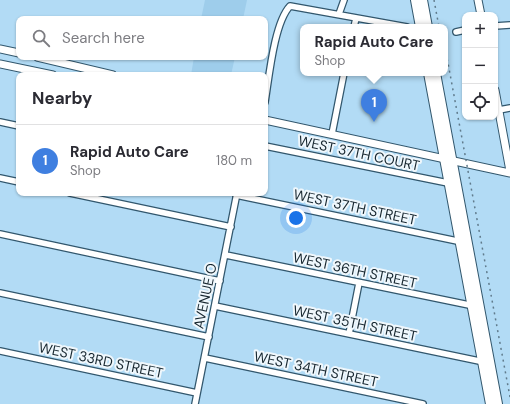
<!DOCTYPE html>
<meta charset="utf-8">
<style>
body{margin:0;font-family:"DM Sans",sans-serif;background:#f2f2f3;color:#2b2b33}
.controls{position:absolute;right:12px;top:12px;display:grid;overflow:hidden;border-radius:8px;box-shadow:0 1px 3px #0004}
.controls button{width:36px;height:36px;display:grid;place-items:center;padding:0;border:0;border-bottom:1px solid #e1e1e2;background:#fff;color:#2b2b33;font:20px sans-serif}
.you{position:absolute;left:296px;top:218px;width:14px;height:14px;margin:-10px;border:3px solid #fff;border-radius:50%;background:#1a73e8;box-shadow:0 0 0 6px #1a73e833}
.badge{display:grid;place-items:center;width:26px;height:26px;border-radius:50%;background:#1a73e8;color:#fff;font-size:13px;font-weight:700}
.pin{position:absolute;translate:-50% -33px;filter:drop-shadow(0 1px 2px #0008)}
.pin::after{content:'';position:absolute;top:21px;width:14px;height:12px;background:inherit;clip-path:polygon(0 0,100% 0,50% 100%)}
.popup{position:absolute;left:300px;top:24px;width:148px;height:52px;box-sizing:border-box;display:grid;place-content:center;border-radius:8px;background:#fff;filter:drop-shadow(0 1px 3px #0005);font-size:13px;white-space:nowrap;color:#7c7c81}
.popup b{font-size:15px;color:#2b2b33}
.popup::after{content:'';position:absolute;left:50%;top:100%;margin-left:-8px;border:8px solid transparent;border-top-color:#fff}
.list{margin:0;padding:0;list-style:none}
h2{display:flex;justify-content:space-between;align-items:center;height:52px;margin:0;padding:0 16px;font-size:17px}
h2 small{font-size:13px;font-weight:400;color:#7c7c81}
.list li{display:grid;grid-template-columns:26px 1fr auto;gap:12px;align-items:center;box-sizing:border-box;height:72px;padding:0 16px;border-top:1px solid #e1e1e2}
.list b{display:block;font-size:15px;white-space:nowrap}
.list p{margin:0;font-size:13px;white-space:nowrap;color:#7c7c81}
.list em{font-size:13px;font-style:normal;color:#7c7c81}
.icon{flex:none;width:22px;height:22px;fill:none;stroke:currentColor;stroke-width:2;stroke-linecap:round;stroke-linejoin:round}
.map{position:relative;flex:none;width:510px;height:404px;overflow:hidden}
.search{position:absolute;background:#fff;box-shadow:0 1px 3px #0004;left:16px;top:16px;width:252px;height:44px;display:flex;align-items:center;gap:10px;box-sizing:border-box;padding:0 14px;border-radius:8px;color:#7c7c81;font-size:15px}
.panel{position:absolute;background:#fff;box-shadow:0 1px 3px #0004;left:16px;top:72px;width:252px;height:124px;border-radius:8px}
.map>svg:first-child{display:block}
.built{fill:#9ecdeb}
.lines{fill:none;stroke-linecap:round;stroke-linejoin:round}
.minor-casing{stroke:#32576d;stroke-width:8}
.tertiary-casing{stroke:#32576d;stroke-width:9}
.secondary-casing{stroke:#32576d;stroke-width:10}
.minor{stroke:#fff;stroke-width:5.5}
.tertiary{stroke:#fff;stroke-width:7}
.secondary{stroke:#fff;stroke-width:8}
.rail{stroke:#607b8c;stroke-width:1.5;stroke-dasharray:2 4;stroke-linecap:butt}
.labels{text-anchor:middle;stroke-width:4;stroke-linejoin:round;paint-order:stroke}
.street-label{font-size:14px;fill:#16262f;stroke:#eff7fc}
</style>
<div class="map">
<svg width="510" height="404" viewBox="0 0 510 404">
<rect width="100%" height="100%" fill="#b2dbf5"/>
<path class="built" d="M205 0H247L243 19H201Z
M194 57H235L231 75H191Z"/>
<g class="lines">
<g class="minor-casing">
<path id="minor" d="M339 14 344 0
M495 26 510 25
M354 27 356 18
M456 32 465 30
M265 102C269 78 274 23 290 6L407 27
M499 110 510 108
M0 122 19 126
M332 134 344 73
M265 146 448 183
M0 178 19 182
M70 193 231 227
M236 195 462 242
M0 234 220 281
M226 255 474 306
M0 293 209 337
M215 306 484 362
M349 334 359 283
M0 351 197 393
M205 358 423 404
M195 404 237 193"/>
</g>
<g class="tertiary-casing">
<path id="tertiary" d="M478 0 481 15
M0 49 19 53
M37 57 113 75
M0 64 53 75
M495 90 510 171
M265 120 510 173"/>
</g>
<g class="secondary-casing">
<path id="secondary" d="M415 0 420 27
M423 0 428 27
M428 73 490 404
M436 73 498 404"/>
</g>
<use href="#minor" class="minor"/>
<use href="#tertiary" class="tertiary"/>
<use href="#secondary" class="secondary"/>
<path class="rail" d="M434 0 439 27
M445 47 510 397"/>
</g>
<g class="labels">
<g class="street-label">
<text transform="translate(359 153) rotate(12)" y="5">WEST 37TH COURT</text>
<text transform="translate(355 207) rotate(12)" y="5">WEST 37TH STREET</text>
<text transform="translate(355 270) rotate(12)" y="5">WEST 36TH STREET</text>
<text transform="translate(205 296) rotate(-78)" y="5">AVENUE O</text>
<text transform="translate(355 323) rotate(12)" y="5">WEST 35TH STREET</text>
<text transform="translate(101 360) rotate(12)" y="5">WEST 33RD STREET</text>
<text transform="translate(316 369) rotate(12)" y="5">WEST 34TH STREET</text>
</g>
</g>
</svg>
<div class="controls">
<button>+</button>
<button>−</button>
<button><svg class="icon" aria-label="locate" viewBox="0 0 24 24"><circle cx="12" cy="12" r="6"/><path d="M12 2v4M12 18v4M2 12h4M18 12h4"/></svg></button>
</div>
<div class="you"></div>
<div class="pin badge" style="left:374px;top:122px;background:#3f7fe0">1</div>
<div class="popup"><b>Rapid Auto Care</b>Shop</div>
<div class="search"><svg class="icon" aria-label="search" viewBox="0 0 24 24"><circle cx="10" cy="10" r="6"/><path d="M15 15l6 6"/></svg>Search here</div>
<section class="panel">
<h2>Nearby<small></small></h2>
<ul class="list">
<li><span class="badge" style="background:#3f7fe0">1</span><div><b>Rapid Auto Care</b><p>Shop</p></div><em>180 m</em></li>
</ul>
</section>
</div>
